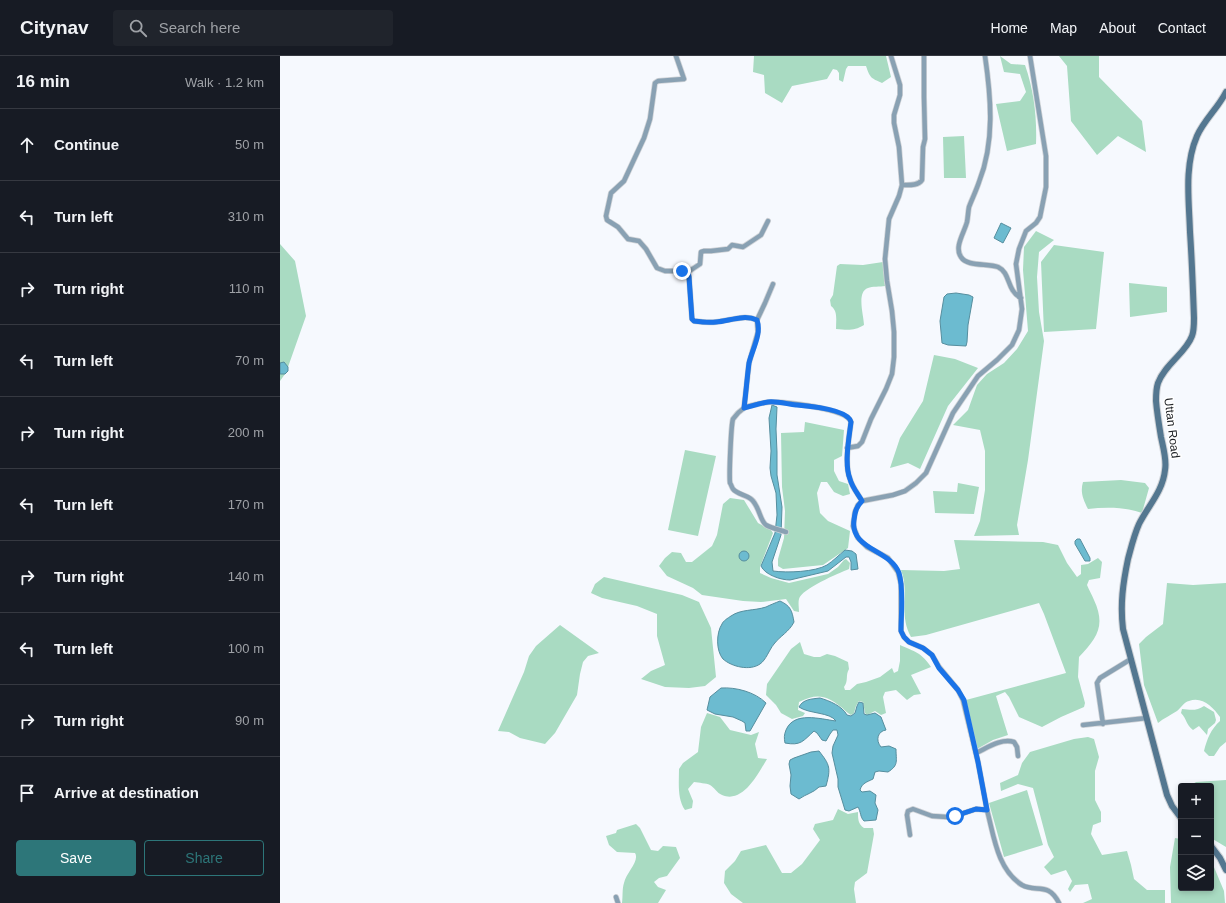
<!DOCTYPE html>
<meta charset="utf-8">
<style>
body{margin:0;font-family:Helvetica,sans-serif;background:#20242c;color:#f1f3f6}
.controls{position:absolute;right:12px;bottom:12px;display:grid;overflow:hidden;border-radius:4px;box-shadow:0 2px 6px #0003}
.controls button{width:36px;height:36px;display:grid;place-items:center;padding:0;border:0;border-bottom:1px solid #363941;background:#171b24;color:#f1f3f6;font:20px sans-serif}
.stop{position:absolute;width:12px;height:12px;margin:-9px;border:3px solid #1a73e8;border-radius:50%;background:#fff}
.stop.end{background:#1a73e8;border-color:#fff;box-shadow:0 1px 4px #0008}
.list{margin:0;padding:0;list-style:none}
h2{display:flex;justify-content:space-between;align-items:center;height:52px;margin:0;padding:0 16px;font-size:17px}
h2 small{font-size:13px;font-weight:400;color:#9ea1a6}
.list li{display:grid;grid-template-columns:26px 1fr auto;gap:12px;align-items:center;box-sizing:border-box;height:72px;padding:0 16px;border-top:1px solid #363941}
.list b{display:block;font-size:15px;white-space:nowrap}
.list em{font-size:13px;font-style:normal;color:#9ea1a6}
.actions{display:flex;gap:8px;padding:12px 16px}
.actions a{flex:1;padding:9px 0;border:1px solid #2d7679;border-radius:4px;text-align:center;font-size:14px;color:#2d7679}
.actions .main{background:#2d7679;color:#fff}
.icon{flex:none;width:22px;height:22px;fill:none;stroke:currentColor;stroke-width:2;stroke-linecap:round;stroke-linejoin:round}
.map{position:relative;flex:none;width:946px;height:847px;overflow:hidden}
header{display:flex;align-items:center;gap:24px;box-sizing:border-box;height:56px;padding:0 20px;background:#171b24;border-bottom:1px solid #363941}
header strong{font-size:19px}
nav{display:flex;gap:22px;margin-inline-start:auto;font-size:14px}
.search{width:280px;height:36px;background:#20242c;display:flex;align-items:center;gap:10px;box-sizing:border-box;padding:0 14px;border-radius:4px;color:#9ea1a6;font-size:15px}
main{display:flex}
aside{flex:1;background:#171b24}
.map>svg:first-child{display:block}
.green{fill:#a9dbc2}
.water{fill:#6cbbd0;stroke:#568e9e}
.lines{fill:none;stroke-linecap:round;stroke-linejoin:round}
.street-casing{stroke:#d0d3d7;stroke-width:6}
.secondary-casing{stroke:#d0d3d7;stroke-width:8}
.street{stroke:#89a1b3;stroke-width:4.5}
.secondary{stroke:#547790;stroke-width:6}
.route{stroke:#1a73e8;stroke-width:5}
.labels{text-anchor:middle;stroke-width:3;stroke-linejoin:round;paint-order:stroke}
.street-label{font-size:12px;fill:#212428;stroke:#fff}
</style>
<header>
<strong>Citynav</strong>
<div class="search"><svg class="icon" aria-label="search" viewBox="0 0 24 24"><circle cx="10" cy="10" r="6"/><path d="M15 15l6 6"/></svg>Search here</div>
<nav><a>Home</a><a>Map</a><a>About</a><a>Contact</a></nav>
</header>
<main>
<aside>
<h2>16 min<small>Walk · 1.2 km</small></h2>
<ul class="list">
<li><svg class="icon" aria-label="ahead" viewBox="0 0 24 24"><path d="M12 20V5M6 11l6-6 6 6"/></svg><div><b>Continue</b></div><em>50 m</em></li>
<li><svg class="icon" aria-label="left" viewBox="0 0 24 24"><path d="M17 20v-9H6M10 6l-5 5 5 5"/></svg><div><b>Turn left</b></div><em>310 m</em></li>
<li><svg class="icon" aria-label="right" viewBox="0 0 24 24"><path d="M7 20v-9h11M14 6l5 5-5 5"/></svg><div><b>Turn right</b></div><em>110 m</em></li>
<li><svg class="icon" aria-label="left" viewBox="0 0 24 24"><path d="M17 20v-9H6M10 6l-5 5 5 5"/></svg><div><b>Turn left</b></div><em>70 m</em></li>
<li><svg class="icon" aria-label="right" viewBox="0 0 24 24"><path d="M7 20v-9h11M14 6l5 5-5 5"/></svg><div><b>Turn right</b></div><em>200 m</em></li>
<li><svg class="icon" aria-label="left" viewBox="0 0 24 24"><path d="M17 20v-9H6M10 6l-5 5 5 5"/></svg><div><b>Turn left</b></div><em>170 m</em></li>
<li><svg class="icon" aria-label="right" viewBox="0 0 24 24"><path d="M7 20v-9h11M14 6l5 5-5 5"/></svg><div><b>Turn right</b></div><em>140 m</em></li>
<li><svg class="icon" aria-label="left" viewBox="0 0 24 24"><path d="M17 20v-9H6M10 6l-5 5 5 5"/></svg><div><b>Turn left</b></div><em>100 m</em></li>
<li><svg class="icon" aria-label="right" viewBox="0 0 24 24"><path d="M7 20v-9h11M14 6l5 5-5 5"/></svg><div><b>Turn right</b></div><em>90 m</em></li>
<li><svg class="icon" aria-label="arrive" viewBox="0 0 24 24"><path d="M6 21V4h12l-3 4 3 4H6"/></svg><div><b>Arrive at destination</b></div></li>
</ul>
<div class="actions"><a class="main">Save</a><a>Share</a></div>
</aside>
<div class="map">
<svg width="946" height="847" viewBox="0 0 946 847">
<rect width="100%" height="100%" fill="#f6f9fe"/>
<path class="green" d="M474 0H606L611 21 602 27C591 22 590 22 586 10H568L566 13 563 26 559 24V17L557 14 553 13 547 23 512 30 502 47 485 37 484 19 473 16Z
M720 0 731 8 745 9C754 35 757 61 756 88L727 95 716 48 740 45 746 36 740 18 724 16Z
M779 0H819V21L862 65 866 96 838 80 817 99 791 65 787 10Z
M684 80 686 122H664L663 81Z
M756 175 774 184 759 196 757 221 759 256 764 285 748 404 737 469 739 479 694 480 700 465 705 434V395L700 374 673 369 688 354 697 329 707 318 724 307 737 293 748 275 743 214 744 191Z
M0 188 15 205 26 260 8 311 5 318 0 325Z
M774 189 824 196 816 273 764 276 761 206Z
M603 206 605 230C600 231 592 230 588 232 576 236 584 260 584 269 574 275 568 274 556 273 556 264 558 255 551 250L550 244 553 239 557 210 560 208 583 209Z
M849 227 887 231V256L850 261Z
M654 299 675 303 698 312 668 350 640 413 628 407 610 412 620 382 643 345Z
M525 366 564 374 562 400 554 404V415L559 425 568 428 570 438 563 440 554 436 547 426H541L537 437 540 457 548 465 570 475 568 492 543 509 503 513 498 510V503L504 482 505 455 502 431 501 377 524 376Z
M405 394 436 400 418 480 388 474Z
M841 424 865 427 869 432 862 457C845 451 826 451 808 453 803 443 800 436 803 426Z
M678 427 699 431 694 458 655 457 653 435 677 436Z
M450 442 464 444 478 467 491 474 493 477 480 511V517L491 522 509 527 548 518 558 511 564 504 566 503 570 507 569 513C559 517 521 533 519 543 518 547 519 552 519 556L514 555 506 543 481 546 463 545 422 539 413 532 387 520 379 510 385 502 392 496 401 497 406 506H412L432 490 437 479 443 448Z
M674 484 763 486 778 489 787 507 797 521 801 518V509L808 508 818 502 822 506 820 522 809 524 807 529C809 534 812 539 814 544 826 570 817 582 799 601L798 621 805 647 804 651 781 661 762 671 739 661 729 641 725 636 716 640 728 679 713 684 697 693 686 644 786 617 764 558 759 547 646 579 631 581C618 558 630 536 621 514L664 515 680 513Z
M324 521 402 539 419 546 431 572 436 621 425 630 409 632 385 631 361 623 371 615 385 609 377 580V558L357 550 322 542 311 537 315 528Z
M887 527 913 529 946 527V686L940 691 934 700H929L924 695C927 683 931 673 940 665V661C933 651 922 640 909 645 904 646 901 652 897 655 891 659 884 662 878 667L864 629 859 588 866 581 883 568Z
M280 569 319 597 308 600 303 606 300 618 297 639 275 677 265 688 240 682 229 676 218 675 244 616 249 600 256 590Z
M520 586 524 598 534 601H540L547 598 555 600 568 606 569 613C565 620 569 624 564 631L565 634H570L577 628 586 626 600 621 612 612 614 617 618 615 620 605V589C635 596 641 596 651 611L631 619 641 638 634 639 627 644 616 634 605 636 603 641 606 657 601 659 595 655 587 659 585 657 583 646 579 645 576 650 574 657 571 659C567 657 565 654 561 651 547 639 536 637 519 646L518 654 525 657 523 660 512 663 501 657 496 649 486 639 487 628 511 593Z
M924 650 934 656 936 664 935 667 928 673 927 679 919 670 913 674C906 669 907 663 901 657L902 653C911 654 917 655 924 650Z
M427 657 440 661 450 674 471 679 479 676 475 688 478 702 487 703C478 718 463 748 442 739 437 737 434 731 430 729 426 727 419 727 414 726L408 733 413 745 412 752 405 754C397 743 399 726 399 713L403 707 418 696 421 671Z
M808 681 814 683 819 701 815 715V744L821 756V766L813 769 811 778 822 799 847 795 851 809 854 823 867 834H885V847H803L812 843 808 828 795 829 790 836 788 833 792 825 786 814 771 819 764 811 774 801 768 789 753 732 738 728 721 735 720 727 738 719 742 707 750 696 794 683Z
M946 724V791L931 782V730H910L916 726Z
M747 734 763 789 724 801 709 747Z
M558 753 568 758 578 756C578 763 578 768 584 772H593L594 778 587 817 575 826 574 833 576 847H463L451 838 444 827 445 815 455 805 461 795 486 789 502 817H511L522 808 540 784 533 773 535 768 553 764Z
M356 768 360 772 371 794 378 795 383 790 396 791 400 802 387 820 379 822 374 826 378 831 386 834 378 847H342C343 840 342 833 344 827 346 817 360 805 355 797L337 796 329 789 326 780 336 777 337 774Z
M895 782 901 783V832H931V804L944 835 945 847H891L890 811Z"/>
<path class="water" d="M721 167 731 172 723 187 714 182Z
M676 237 689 239 693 241 688 269 687 286 686 290 668 289 662 287 660 265 664 241 667 238Z
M4 306 8 311V315L5 318H0V307Z
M492 349 497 351 496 373 497 396V419L502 451 501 479 492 506 493 515C507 517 535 516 547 509 553 505 559 499 565 494L572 495 576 498 578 513 571 514V506L569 501H566L548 515 510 524C501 524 485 519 481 510L495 477 497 459 496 437 491 420 490 412 491 395 489 362Z
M797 483H800L810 502V505H805L795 488V485Z
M459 500a5 5 0 1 1 10 0a5 5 0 1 1-10 0Z
M500 545C511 550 512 555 514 566 509 576 500 580 494 588 489 594 486 604 480 608 470 615 452 611 443 603 436 595 436 577 442 568 443 565 448 562 451 560 461 553 474 555 486 551 490 549 495 547 500 545Z
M441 632C456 631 475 636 486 647L470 675H466L465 667 462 665 453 661 435 658 427 654 430 641Z
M540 642C550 645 562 650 567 659L571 660 575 657 577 650 579 646 583 647 584 658 587 659 595 657 601 661 606 674C598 675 595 684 601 691L609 690 616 693C616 705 619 709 608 716L599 715 595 716 593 723C587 726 582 727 580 734L582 736 590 735 596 739 595 747 598 754 596 764 584 765C580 761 581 756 578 751L569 755 565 754 558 731V723L552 697 553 690 558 679 557 674H553L550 678 546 685 542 684 537 677 534 675C523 685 521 690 505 687 504 682 504 679 506 674 514 655 540 663 556 665 550 656 529 658 519 651 523 643 532 643 540 642Z
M539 695C550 709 551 712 546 730L539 731C533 737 526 738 519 743L511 738 510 730 511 719 509 708 510 704 514 702 531 696Z"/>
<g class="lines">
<g class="street-casing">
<path id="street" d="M396 0 404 23 378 25 375 27 370 63 364 82 344 125 331 137 326 160 327 164 338 171 348 183 359 185 366 193 377 212 385 215H402L408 216 409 221 412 263 414 265C421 266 429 267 436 266 449 265 464 258 477 264L478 276 469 307 464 352
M705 0C711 41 715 86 699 126 696 135 692 143 689 151 688 156 688 161 687 166 684 177 674 191 681 201 687 211 708 207 718 211 731 217 726 234 741 242
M622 129C629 129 638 130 642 124L643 91 645 83 644 41V0
M408 216 420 208 421 196 424 195H431L448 193 452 189 463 191 481 179 488 165
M477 264 485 247 493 228
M567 392 578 390 582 386 591 363 606 333 612 318 614 301V276L612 255 607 225 605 203 609 163 619 140 622 129 619 91 614 67V59L620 39V29L611 0
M506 476C500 474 491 472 486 469 480 465 479 449 471 443 466 439 457 438 453 433 452 432 451 428 450 427 449 419 451 369 453 363 455 360 461 354 464 352 467 350 487 346 490 346 504 346 567 352 571 366 569 382 564 408 570 423 572 431 578 438 582 445
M823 668 817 627 820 622 851 603
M803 669 867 662
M696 697C707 692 721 682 734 686L737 691 738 700
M707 754C714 780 717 813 742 829 756 837 768 825 779 847
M630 779 627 759 628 755 633 753 652 760 667 761 675 760 696 753 707 754 698 706 683 644 678 634 659 611 652 599 643 592 629 586 624 581 621 575V528L618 516 608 502 587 491 578 482 573 470 575 456 578 449 582 445 613 439 625 435 636 427 646 417 673 357 698 320 717 304 732 289 739 274 742 253 736 208 739 193 746 175 756 167 760 161 766 131V100L750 0
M336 841 338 847"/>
</g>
<g class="secondary-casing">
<path id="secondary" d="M901 762 892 750 887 739 843 573C840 548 843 527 848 503 851 492 854 479 859 468 868 450 883 435 885 414 887 404 883 391 881 381 879 369 877 357 876 345 876 339 876 333 878 327 885 308 906 297 912 280 914 275 914 268 914 262 913 234 912 205 910 176 909 144 904 110 917 80 924 64 938 52 946 36
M931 790 940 802 946 814"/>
</g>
<use href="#street" class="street"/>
<use href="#secondary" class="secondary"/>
</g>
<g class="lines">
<path class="route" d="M402 215 408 216 409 221 412 263 414 265C421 266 429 267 436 266 449 265 464 258 477 264 482 278 472 294 469 307 467 322 466 337 464 352 472 350 480 347 488 346 497 345 507 348 516 349 528 350 568 353 571 366 569 382 564 408 570 423 572 431 578 438 582 445 576 451 575 456 574 464 570 494 610 493 619 517 624 532 621 559 621 575L624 581 629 586 643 592 652 599 659 612 678 634 684 644 698 706 707 754 696 753 675 760"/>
</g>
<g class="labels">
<g class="street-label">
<text transform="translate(892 372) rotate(83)" y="4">Uttan Road</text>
</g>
</g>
</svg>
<div class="controls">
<button>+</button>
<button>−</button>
<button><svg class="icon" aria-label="layers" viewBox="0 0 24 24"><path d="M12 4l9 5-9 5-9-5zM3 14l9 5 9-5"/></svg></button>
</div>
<div class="stop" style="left:675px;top:760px"></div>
<div class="stop end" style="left:402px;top:215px"></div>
</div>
</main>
